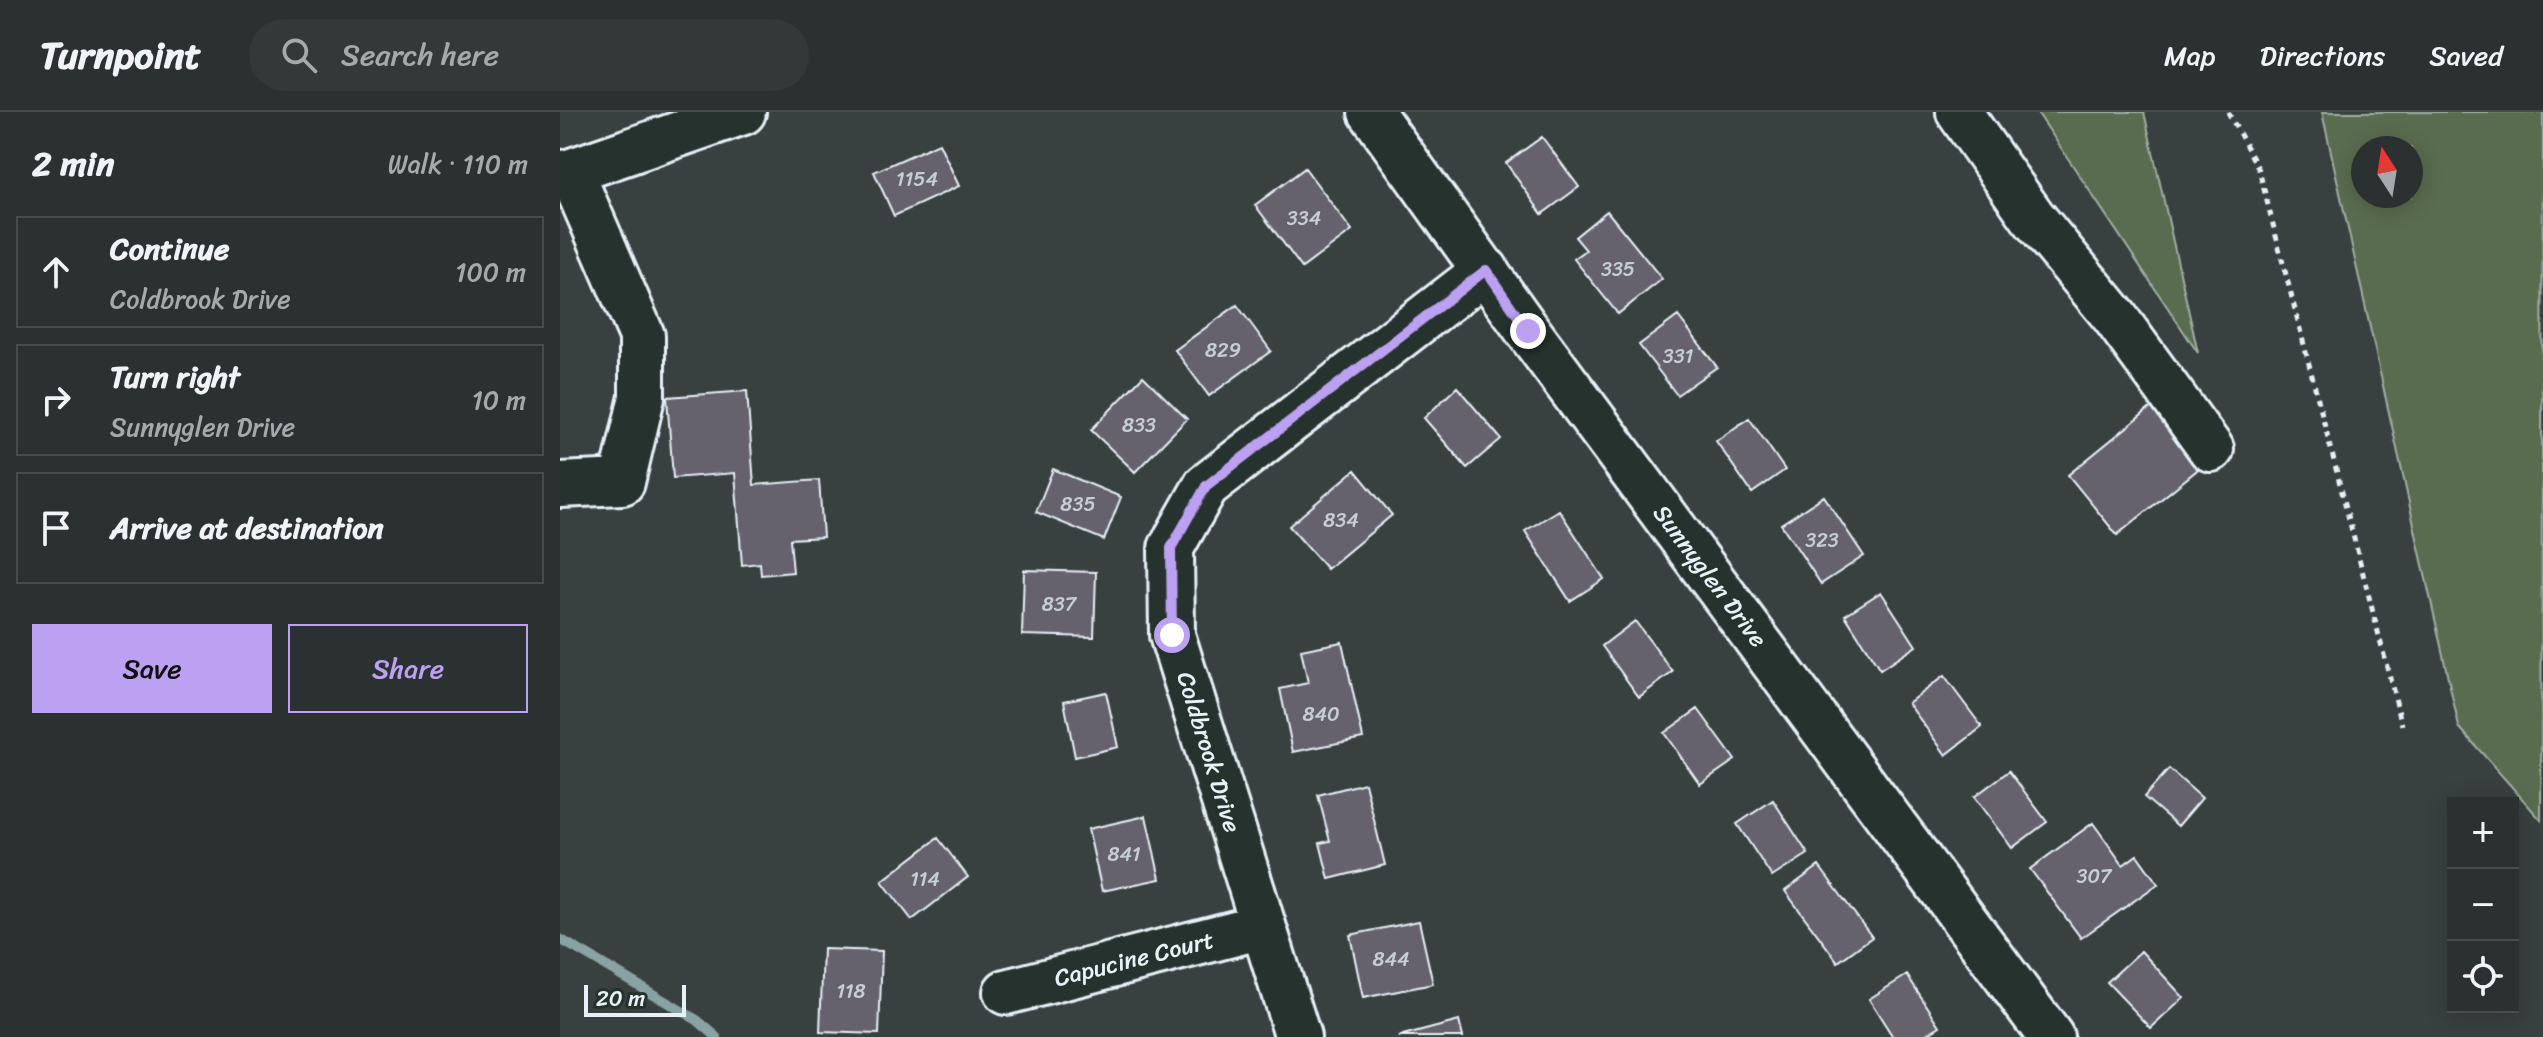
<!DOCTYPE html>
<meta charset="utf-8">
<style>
body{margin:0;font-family:Sriracha,sans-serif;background:#333938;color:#f1f3f6}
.controls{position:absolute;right:24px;bottom:24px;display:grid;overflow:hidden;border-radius:0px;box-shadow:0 4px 20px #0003}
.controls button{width:72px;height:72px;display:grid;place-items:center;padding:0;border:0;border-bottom:2px solid #474c4c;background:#2b3130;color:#f1f3f6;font:40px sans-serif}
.compass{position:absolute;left:1791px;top:24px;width:72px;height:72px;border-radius:50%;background:#2b3130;box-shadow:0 4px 20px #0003;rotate:348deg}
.scale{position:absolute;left:24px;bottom:20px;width:102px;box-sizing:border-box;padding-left:8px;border:4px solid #e8f1f8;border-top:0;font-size:22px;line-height:28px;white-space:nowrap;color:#e8f1f8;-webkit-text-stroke:6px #26332d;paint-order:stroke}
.stop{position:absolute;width:24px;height:24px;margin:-18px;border:6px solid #bca0f2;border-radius:50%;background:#fff}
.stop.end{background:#bca0f2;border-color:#fff;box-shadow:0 2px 8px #0008}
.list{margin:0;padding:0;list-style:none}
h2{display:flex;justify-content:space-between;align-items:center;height:104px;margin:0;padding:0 32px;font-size:34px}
h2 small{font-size:26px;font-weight:400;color:#a6a9ab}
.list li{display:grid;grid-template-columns:52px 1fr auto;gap:24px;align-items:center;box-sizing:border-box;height:112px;margin:0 16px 16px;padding:0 16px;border:2px solid #474c4c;border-radius:0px}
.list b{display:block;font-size:30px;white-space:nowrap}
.list p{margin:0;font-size:26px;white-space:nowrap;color:#a6a9ab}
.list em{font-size:26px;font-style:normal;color:#a6a9ab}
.actions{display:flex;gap:16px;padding:24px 32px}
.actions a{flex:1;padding:18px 0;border:2px solid #bca0f2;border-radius:0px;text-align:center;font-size:28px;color:#bca0f2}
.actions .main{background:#bca0f2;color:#111}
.icon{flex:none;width:44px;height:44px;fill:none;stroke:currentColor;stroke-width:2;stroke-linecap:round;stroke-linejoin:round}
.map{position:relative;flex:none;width:1983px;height:925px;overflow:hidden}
header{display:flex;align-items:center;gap:48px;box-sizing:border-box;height:112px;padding:0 40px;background:#2b3130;border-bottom:2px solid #474c4c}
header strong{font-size:38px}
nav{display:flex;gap:44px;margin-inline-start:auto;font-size:28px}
.search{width:560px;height:72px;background:#333938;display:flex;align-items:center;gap:20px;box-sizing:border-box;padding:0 28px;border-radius:44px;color:#a6a9ab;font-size:30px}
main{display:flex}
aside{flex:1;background:#2b3130}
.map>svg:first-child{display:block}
.green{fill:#5a6c4f;stroke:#a1aea4;stroke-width:2;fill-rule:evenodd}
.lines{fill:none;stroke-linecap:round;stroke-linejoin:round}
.stream{stroke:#89a2a4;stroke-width:10}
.building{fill:#65626d;stroke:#e8f1f8;stroke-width:2}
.minor-casing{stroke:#e8f1f8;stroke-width:50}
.path{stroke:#e8f1f8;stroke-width:5;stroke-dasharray:6 6;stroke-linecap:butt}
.minor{stroke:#26332d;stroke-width:44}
.route{stroke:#bca0f2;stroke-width:10}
.labels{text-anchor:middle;stroke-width:6;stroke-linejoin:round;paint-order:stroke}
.number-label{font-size:20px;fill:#c7cdd5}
.street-label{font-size:24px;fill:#e8f1f8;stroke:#26332d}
</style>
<header>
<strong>Turnpoint</strong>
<div class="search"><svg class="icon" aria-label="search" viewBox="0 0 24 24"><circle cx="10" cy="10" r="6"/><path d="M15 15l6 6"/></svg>Search here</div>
<nav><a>Map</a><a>Directions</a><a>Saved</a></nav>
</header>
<main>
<aside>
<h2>2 min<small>Walk · 110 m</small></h2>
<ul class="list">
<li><svg class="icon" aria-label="ahead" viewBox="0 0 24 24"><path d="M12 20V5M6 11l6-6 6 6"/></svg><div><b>Continue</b><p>Coldbrook Drive</p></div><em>100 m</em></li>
<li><svg class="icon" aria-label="right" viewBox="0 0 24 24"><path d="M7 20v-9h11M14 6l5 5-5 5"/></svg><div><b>Turn right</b><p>Sunnyglen Drive</p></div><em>10 m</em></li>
<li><svg class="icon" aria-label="arrive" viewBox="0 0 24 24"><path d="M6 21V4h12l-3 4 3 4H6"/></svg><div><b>Arrive at destination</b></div></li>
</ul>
<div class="actions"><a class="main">Save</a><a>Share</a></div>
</aside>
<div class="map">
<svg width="1983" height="925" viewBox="0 0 1983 925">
<rect width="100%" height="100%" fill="#394140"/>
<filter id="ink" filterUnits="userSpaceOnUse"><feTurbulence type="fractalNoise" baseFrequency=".0125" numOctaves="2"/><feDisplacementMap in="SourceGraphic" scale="16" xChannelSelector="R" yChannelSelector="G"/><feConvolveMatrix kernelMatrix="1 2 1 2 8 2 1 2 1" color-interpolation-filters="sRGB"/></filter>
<g filter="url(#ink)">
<path class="green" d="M1477 0H1584L1638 241Z
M1762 0H1983L1981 708 1899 615ZM1851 36V84H1803V36Z"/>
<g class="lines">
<path class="stream" d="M0 827 137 908 157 925"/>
</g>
<path class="building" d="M982 25 1019 75 982 102 946 51Z
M379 31 399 74 334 104 314 60Z
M745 56 792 119 742 156 695 93Z
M1047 99 1102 167 1058 202 1014 147 1026 138 1015 125Z
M677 193 711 239 649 284 615 238Z
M1118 204 1157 255 1117 283 1079 233Z
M583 264 627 307 575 360 531 318Z
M897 275 941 327 907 356 864 306Z
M187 279 194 373 259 368 263 425 230 427 233 460 201 463 200 451 182 453 175 361 113 366 107 285Z
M1593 294 1642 354 1557 423 1508 363Z
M1189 306 1225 358 1192 381 1156 329Z
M493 357 561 385 544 428 476 400Z
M795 358 832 403 767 457 729 414Z
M1264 384 1304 444 1261 472 1221 412Z
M999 398 1044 467 1010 489 965 419Z
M464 458 536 460 534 525 462 523Z
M1321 480 1356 534 1320 558 1285 503Z
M1075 509 1113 560 1079 585 1042 534Z
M782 530 803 626 733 640 720 577 748 571 741 538Z
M1384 564 1422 615 1386 643 1348 591Z
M546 580 558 635 515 645 504 589Z
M1138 597 1175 648 1140 672 1104 621Z
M1609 657 1642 686 1618 714 1584 685Z
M1449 659 1487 710 1452 736 1414 685Z
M805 671 825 753 769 767 760 731 770 729 758 683Z
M1213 688 1248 742 1212 765 1177 712Z
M586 704 600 767 542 779 528 717Z
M1533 711 1563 753 1577 743 1598 772 1521 826 1470 757Z
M378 726 408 765 352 808 322 769Z
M1259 754 1312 825 1278 850 1225 779Z
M859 809 873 872 803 886 790 823Z
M263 837 322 839 319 922 260 920Z
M1581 839 1624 886 1591 916 1547 870Z
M1347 863 1380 914 1362 925H1333L1309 887Z
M899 909 903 925H839Z"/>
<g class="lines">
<g class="minor-casing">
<path id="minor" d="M811 0 968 219 1491 925
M1399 0 1472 104 1555 205 1651 337
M0 63 183 0
M0 373 62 370 82 285V224L11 60
M446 880 703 814
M738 925 612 523 611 436 646 374 926 158"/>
</g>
<path class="path" d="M1668 0 1699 58 1842 613"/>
<use href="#minor" class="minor"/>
</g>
</g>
<g class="lines" filter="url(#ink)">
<path class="route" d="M612 523 611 436 646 374 926 158 968 219"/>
</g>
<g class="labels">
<g class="number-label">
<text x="357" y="74">1154</text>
<text x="744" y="113">334</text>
<text x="1058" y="164">335</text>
<text x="663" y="245">829</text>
<text x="1118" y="251">331</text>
<text x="579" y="320">833</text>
<text x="518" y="399">835</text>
<text x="781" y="415">834</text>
<text x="1262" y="435">323</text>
<text x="499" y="499">837</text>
<text x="761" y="609">840</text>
<text x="564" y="749">841</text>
<text x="1534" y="771">307</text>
<text x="365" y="774">114</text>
<text x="831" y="854">844</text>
<text x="291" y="886">118</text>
</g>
<g class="street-label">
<text transform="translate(1150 464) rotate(53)" y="8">Sunnyglen Drive</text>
<text transform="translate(649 640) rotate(73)" y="8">Coldbrook Drive</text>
<text transform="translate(574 847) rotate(-14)" y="8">Capucine Court</text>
</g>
</g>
</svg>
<div class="controls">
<button>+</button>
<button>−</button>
<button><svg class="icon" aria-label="locate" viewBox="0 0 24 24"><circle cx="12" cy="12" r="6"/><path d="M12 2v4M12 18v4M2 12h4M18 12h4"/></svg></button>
</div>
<svg class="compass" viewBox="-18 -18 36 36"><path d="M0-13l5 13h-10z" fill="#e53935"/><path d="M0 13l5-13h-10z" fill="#a6a9ab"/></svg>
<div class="scale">20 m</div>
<div class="stop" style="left:612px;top:523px"></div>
<div class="stop end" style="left:968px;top:219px"></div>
</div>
</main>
